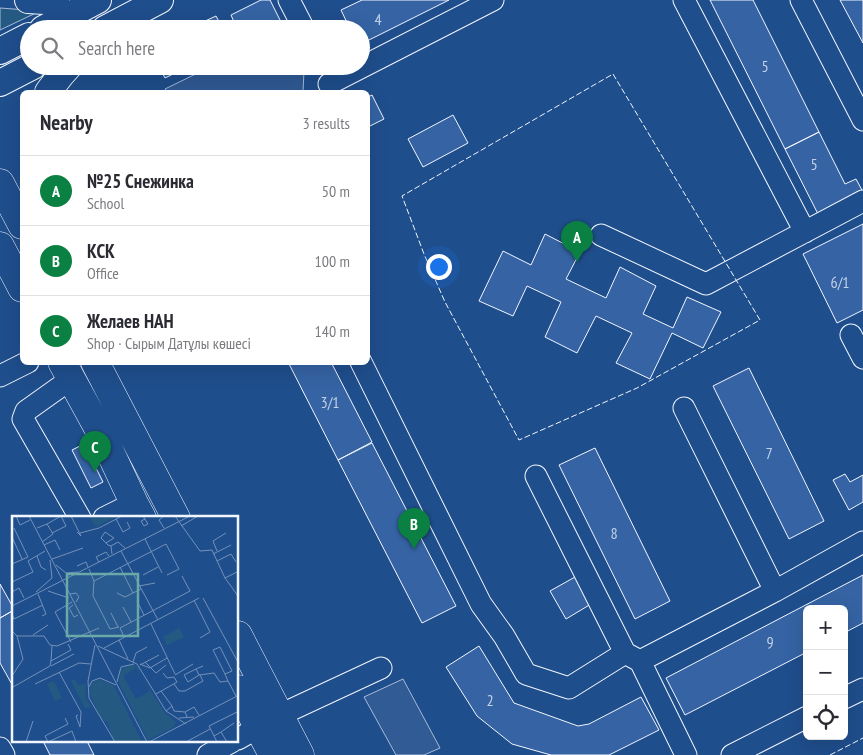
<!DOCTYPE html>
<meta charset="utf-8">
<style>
body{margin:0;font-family:"PT Sans Narrow",sans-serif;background:#f2f2f3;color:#2b2b33}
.controls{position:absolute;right:15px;bottom:15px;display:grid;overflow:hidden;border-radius:8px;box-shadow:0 5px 20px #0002}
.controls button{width:45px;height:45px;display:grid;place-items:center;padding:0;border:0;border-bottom:1px solid #e1e1e2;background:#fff;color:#2b2b33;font:25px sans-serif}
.you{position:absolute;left:438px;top:266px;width:18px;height:18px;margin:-12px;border:4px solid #fff;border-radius:50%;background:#1a73e8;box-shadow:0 0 0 8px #1a73e833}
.badge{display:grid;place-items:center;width:32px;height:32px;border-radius:50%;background:#0b8043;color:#fff;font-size:16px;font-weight:700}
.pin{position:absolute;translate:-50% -41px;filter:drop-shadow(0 1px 2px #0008)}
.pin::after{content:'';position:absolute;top:26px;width:18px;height:15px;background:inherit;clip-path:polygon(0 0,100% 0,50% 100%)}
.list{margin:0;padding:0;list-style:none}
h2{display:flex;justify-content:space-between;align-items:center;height:65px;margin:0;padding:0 20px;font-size:21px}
h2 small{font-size:16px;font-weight:400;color:#7c7c81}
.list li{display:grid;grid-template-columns:32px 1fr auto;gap:15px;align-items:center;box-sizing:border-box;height:70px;padding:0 20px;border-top:1px solid #e1e1e2}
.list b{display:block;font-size:19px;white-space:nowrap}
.list p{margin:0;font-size:16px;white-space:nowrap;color:#7c7c81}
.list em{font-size:16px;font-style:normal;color:#7c7c81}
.icon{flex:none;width:28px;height:28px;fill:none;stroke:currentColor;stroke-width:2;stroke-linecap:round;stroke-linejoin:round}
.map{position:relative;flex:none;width:863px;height:755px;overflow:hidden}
.search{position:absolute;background:#fff;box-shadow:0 5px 20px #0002;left:20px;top:20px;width:350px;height:55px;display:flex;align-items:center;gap:12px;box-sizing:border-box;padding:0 18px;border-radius:28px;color:#7c7c81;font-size:19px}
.panel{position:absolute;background:#fff;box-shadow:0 5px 20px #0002;left:20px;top:90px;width:350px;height:275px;border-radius:8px}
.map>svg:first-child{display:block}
.green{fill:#245a82;stroke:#a8bbd7}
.parking{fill:#305b95;stroke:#a8bbd7}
.building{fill:#3563a3;stroke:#f2f6ff}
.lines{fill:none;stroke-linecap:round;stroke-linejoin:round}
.minor-casing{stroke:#f2f6ff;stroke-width:23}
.major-casing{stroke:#f2f6ff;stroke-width:28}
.highway-casing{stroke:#f2f6ff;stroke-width:29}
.minor{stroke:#1f4e8c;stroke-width:21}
.major{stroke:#1f4e8c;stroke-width:26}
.highway{stroke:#1f4e8c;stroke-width:28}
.fence{stroke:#f2f6ff;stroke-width:1;stroke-dasharray:6 2.5;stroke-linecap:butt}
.labels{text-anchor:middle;stroke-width:4;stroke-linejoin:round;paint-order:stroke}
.number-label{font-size:16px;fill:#c3d1e8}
.inset-road{fill:none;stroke:#7391ba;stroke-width:1}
.view{fill:#6aa9a8;fill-opacity:0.15;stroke:#6aa9a8;stroke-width:2.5}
.inset-edge{fill:none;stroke:#f2f6ff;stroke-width:2.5}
</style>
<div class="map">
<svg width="863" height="755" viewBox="0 0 863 755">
<rect width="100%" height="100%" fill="#1f4e8c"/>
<path class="green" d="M0 8 40 11 0 30Z"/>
<path class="parking" d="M212 66H302L304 71 303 92H167L165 89Z
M403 679 440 748 424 755H396L364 697Z"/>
<path class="building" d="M261 0H270L282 24 273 29H227L226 26 234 22 231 15Z
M362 0H449L361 44V29H350L341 10Z
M710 0H753L819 132 785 149Z
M840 0H863V43Z
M216 16 223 29H188Z
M159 66H189L165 78Z
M372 95 384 119 368 127V97Z
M453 115 468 143 423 167 408 139Z
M819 132 845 184 856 179 863 192 818 214 785 149Z
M863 224V310L837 323 803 254Z
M545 234 580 252 566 279 606 298 620 267 656 286 643 314 673 328 687 297 721 312 703 348 672 333 650 379 616 363 632 333 596 316 577 353 545 337 561 302 527 286 513 316 479 301 503 251 531 265Z
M288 362H331L372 442 338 460Z
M749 368 824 521 789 539 713 386Z
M372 443 456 606 422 623 338 460Z
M84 444 103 482 91 488 72 450Z
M595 448 670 601 635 619 559 465Z
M845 474 850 482 863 475V502L849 510 833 480Z
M863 575V623L844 633V609H807V652L685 715 666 678Z
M575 577 591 604 566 619 550 591Z
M0 584 14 609V610L0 618Z
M14 610V688L0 663V618Z
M479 646 514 703 578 726 589 724 641 697 659 730 609 755H551L512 744 477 716 446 667Z
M43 741H87L94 755H50Z"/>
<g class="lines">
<g class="minor-casing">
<path id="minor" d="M289 0 304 29
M684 0 805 232
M801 0 863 120
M329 84 493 0
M601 235 706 284 863 201
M851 335 863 358
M361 362 481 604 504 636 526 674 569 688 625 653
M0 376 28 362
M71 379 26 411 23 419 80 518
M684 408 775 591
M536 476 625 653 638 660
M104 518 134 503
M844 698 863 689
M238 739 280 715 381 668
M0 748 4 755
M208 755 233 741
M686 755 640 661 775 591 863 542
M732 755 807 717"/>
</g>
<g class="major-casing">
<path id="major" d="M28 0 45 1 56 0
M43 29 98 0
M105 29 160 0
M0 51 29 36
M0 83 33 66
M48 92 61 75 69 66"/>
</g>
<g class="highway-casing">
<path id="highway" d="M0 183 22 225
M0 246 22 288
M62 362 103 437 134 503 142 518
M95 362 176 518
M238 635 300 755
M238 689 273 755"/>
</g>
<use href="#minor" class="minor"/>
<use href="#major" class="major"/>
<use href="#highway" class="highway"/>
<path class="fence" d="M613 74 760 320 637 388 519 440 445 302 424 254 402 196Z
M830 755 863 738"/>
</g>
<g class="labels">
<g class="number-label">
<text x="378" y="25">4</text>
<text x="765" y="72">5</text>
<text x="814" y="170">5</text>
<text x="840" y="288">6/1</text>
<text x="330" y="408">3/1</text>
<text x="769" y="459">7</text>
<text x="614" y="539">8</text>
<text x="770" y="648">9</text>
<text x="490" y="706">2</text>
</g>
</g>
<g transform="translate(12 516)">
<rect width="226" height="226" fill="#1f4e8c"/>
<path d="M77 0H105L84 11ZM167 112 172 121 155 129 151 121ZM120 148 126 152 128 159 124 152 111 160 124 183 138 175 130 161 153 197 164 206 162 211 136 224 107 167 109 153ZM63 163 66 169 74 168 73 181 79 191 73 192 59 165ZM87 163 102 170 130 226H105L100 222 96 206 89 203 77 175 80 167ZM42 165 50 182 43 185 35 168Z" fill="#245a82"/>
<path class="inset-road" d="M4 0 8 9 18 4M17 0 135 226M59 0 69 20 65 16M131 0 136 8 132 10 129 5 133 3M163 0 188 35 200 34 213 62 227 55M104 3 111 16 118 12 115 6M35 8 49 0 54 10 40 17M169 10 186 0M25 12 35 8 41 18 30 26M152 12 147 4 152 0M68 17 87 12 110 0M0 21 10 43M133 23 150 57M94 27 102 22 93 16 89 22 96 29 99 30M32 29 43 24 48 34M109 35 146 104M205 35 201 25 214 17M100 38 99 30 106 26 113 32M201 38 219 29M25 40 29 51 34 54M40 43 71 32M205 45 219 38 224 46M87 46 84 41 94 36 97 40M0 48 16 41 2 12M44 49 54 57 66 56M65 50 74 46 76 51M108 51 121 77M77 53 82 65 81 80 95 107 98 113 107 111M131 59 146 51M213 62 226 80M82 65 154 28 167 53 155 59M0 66 21 56 16 45 33 35M127 70 143 67M36 75 57 82M0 76 7 72 12 82M24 76 40 62 38 44M105 77 113 81 129 73M26 78 34 98 30 100M58 78 64 77 67 81 64 86M191 82 227 148M182 84 198 116 188 122M125 85 132 99M61 89 57 92 62 101 66 99M0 90 178 0M111 91 119 106M99 97 106 111M0 98 2 103 31 89M139 108 163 158M0 115 5 120H32L38 129 45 130 87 112M21 119 36 109M112 121 108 112 178 75 170 60M107 124 116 143M59 126 43 96 60 86M83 129 76 165 77 182 103 226M86 130 125 148 154 195 174 208M92 132 187 82M39 145 40 130M121 146 124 137 135 131M133 146 144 157 154 149M128 148 138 152 155 142M128 149 147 139M39 150 62 138M184 153 172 159 176 166 187 159 184 153 191 150M47 156 69 196 68 211 64 200 66 199M213 158 201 134 208 131 220 155 213 158 216 165M163 159 181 148M187 159 202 157 208 166 216 165 224 180M0 160 11 143 5 120M105 166 109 151 122 148M0 168 1 171 38 150 39 145 59 134 56 128M23 168 67 147 79 148M162 168 167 175H173L191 165 188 159M77 171 80 165 88 162 104 169M149 175 160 190M144 178 165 166 162 161 155 162 151 157M154 195 160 190 162 195 173 196 175 201M173 196 182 191 187 199M167 202 182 201M209 216 222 207M202 220 209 216 215 226M14 226 21 205M36 226 33 220 56 208 53 202M36 226 60 215 64 226M137 226 227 179M174 226 198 213M205 226 197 210 227 195"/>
<path class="view" d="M55 58H126V120H55Z"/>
<rect width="226" height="226" class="inset-edge"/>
</g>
</svg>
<div class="controls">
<button>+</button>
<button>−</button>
<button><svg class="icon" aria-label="locate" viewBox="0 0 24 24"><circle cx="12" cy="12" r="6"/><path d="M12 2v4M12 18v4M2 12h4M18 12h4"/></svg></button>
</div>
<div class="you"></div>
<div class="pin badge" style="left:577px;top:262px">A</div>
<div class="pin badge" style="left:414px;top:549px">B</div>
<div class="pin badge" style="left:95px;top:472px">C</div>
<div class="search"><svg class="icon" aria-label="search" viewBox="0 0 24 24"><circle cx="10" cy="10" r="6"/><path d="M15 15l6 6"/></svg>Search here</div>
<section class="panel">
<h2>Nearby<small>3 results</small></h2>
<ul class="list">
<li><span class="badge">A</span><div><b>№25 Снежинка</b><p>School</p></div><em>50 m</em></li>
<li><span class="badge">B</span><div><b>КСК</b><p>Office</p></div><em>100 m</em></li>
<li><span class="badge">C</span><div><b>Желаев НАН</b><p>Shop · Сырым Датұлы көшесі</p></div><em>140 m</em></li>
</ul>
</section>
</div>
